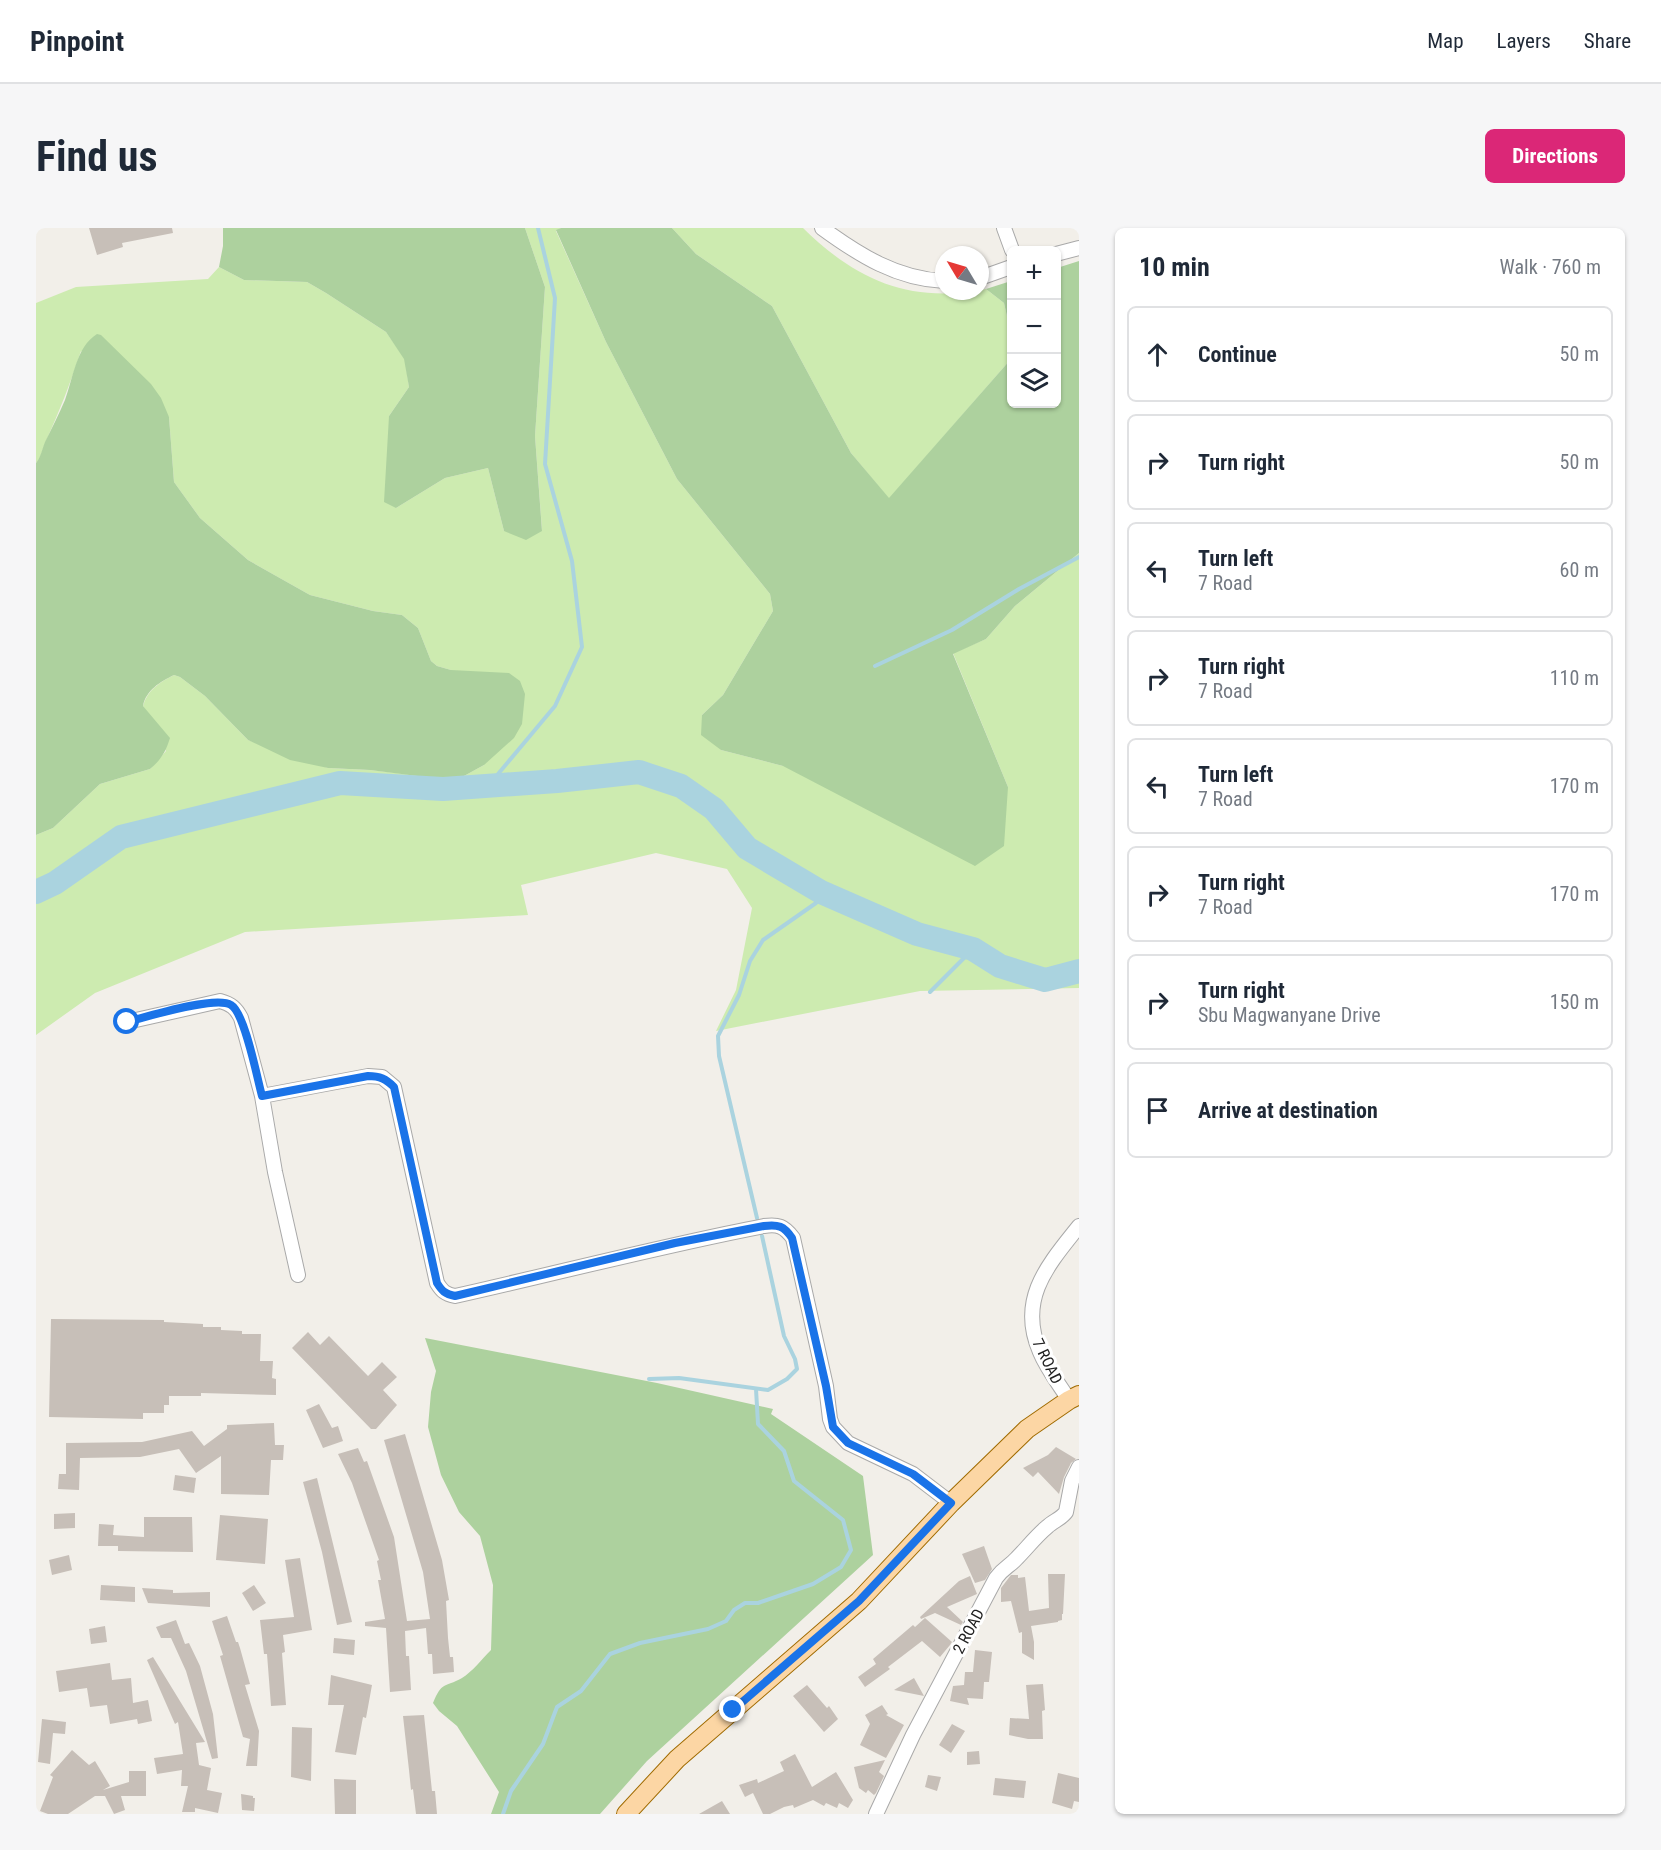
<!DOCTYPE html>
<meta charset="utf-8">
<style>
body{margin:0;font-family:"Roboto Condensed",sans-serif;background:#f6f6f7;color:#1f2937}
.controls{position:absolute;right:18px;top:18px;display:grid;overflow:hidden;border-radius:9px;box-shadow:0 2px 4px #0004}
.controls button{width:54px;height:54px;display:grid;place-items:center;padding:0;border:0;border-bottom:2px solid #e0e1e3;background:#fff;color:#1f2937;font:30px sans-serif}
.compass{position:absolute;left:899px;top:18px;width:54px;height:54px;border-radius:50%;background:#fff;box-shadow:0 2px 4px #0004;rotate:308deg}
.stop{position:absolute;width:18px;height:18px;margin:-14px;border:4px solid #1a73e8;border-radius:50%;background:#fff}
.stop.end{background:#1a73e8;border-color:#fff;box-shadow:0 2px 6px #0008}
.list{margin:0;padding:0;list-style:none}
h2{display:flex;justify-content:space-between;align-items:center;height:78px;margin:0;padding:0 24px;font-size:26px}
h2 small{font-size:20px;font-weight:400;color:#747a83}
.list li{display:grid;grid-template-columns:39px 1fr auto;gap:18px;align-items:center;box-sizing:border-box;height:96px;margin:0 12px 12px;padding:0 12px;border:2px solid #e0e1e3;border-radius:9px}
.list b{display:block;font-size:22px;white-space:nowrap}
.list p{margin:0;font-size:20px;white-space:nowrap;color:#747a83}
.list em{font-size:20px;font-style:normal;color:#747a83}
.icon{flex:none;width:33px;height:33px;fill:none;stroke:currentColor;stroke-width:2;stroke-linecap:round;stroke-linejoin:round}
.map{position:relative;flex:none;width:1043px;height:1586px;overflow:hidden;border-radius:9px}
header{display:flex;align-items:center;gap:36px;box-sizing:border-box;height:84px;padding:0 30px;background:#fff;border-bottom:2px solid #e0e1e3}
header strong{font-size:28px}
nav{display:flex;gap:33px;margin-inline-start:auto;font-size:21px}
.intro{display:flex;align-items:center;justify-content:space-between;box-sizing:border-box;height:144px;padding:0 36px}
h1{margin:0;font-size:42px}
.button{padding:15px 27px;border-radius:9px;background:#db2777;color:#fff;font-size:21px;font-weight:700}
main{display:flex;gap:36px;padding:0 36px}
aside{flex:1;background:#fff;border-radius:9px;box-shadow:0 2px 4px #0004}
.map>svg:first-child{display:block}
.grass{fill:#cdebb0}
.forest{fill:#add19e}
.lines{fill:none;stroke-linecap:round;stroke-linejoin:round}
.stream{stroke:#aad3df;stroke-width:4}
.river{stroke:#aad3df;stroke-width:24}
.building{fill:#c7bfb8}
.minor-casing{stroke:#a9a9a9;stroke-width:16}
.major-casing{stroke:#a06b00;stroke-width:20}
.minor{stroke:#fff;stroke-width:14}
.major{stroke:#fcd6a4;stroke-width:18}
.route{stroke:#1a73e8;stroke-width:8}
.labels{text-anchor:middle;stroke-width:6;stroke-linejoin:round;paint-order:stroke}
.street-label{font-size:16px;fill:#222;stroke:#fff}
</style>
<header>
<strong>Pinpoint</strong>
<nav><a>Map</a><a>Layers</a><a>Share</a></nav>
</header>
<div class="intro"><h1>Find us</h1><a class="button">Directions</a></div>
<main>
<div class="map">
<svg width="1043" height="1586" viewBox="0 0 1043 1586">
<rect width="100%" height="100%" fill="#f2efe9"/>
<path class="grass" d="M489 0H525L520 3 570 114 641 251 734 366 737 383 687 467 666 487 685 522 747 538 972 559 917 425 950 411 979 378 1043 325V760L884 763 680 803 700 762 716 680 691 641 620 625 485 657 492 687 209 704 59 765 0 807V607L17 600 64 556 114 541 130 523 107 478C111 462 124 454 138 447L144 449 169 468 212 512 292 540 334 542 405 550 428 548 448 537 415 442 401 438 395 433 382 400 366 387 337 383 274 367 212 332 164 290 138 254 133 189 45 123C35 154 23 184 10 213 6 221 6 229 0 235V75L40 59 172 51 183 39 208 52 271 54 290 65 350 104 369 131 373 159 353 188 360 280 409 250 452 240 468 303 506 302 499 208 509 59Z
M636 0H767C821 53 875 76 950 61L968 75 975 106V131L853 271 815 225 736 78 660 26Z"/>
<path class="forest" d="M187 0H489L509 59 499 208 506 303 490 312 468 303 452 240 409 250 360 280 348 274 353 188 373 159 368 131 350 104 290 65 271 54 208 52 183 39 187 18Z
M525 0H636L660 26 736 78 815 225 853 270 975 131V176H1020L1021 40 1043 33V325L979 378 950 411 917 426 972 559 968 618 939 638 747 538 685 522 665 507 666 487 687 467 737 383 734 366 641 251 570 114 520 2Z
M975 53V106L968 75 950 61Z
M61 106 65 107 115 156 125 170 133 189 138 254 164 290 212 332 274 367 337 383 366 387 382 400 395 433 401 438 415 442 473 445 484 453 489 466 486 496 478 510 448 537 428 548 405 551 334 542 292 540 254 532 212 512 169 468 144 449 138 447C124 454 110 462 107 478L134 510C130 523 125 532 114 541L64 556 17 600 0 607V235C5 229 6 221 9 214 16 200 23 186 29 172 37 151 40 119 61 106Z
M389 1110 621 1155 737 1181 735 1186 827 1248 837 1327 611 1533 564 1586H455L463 1564 421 1498 403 1483 397 1475C406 1453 408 1460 426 1450 436 1444 446 1431 455 1422L457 1357 444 1308 423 1284 405 1247 392 1199 395 1164 400 1143Z"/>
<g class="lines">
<path class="stream" d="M839 438 916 402 983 361 1043 329
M452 558 519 478 546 419 536 333 509 236 519 70 502 0
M894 764 937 721
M721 990 683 828 682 808 703 767 714 733 727 712 780 675 785 664
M613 1151 643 1150 732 1162 751 1151 761 1141 759 1131 748 1108 726 1008
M467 1586 475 1563 507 1516 521 1479 545 1463 574 1426 604 1415 672 1401 690 1393 698 1382 709 1375H722L777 1356 805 1339 815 1322 807 1292 758 1253 748 1223 722 1196 720 1161"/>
<path class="river" d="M0 664 19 655 85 609 304 555 407 561 521 553 603 544 645 558 678 581 711 620 785 664 881 706 937 721 964 738 1009 752 1043 743"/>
</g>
<path class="building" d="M53 0H136L137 5 86 15 87 19 61 27Z
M15 1091 128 1092V1094L167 1096V1099H185V1102L206 1103V1106H225L224 1133H237L236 1150 240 1151V1167L165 1165V1168H133V1177H128V1185H107V1191L13 1189Z
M272 1104 284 1117 293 1108 332 1148 346 1134 361 1149 347 1162 361 1177 340 1201H335L256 1120Z
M283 1176 296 1200 302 1198 307 1213 287 1220 270 1182Z
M238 1195 239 1217H248L247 1232H235L233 1267 185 1266V1228L160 1245 143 1221 104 1229 44 1230 43 1262 22 1261 23 1246H30V1215L106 1214 156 1203 168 1218 191 1201V1197Z
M369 1206 406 1332 413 1372 410 1373 412 1410 414 1429H417L418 1444 397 1446 396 1426H392L390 1400 369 1403 370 1428H373L375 1462 354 1464 350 1400 329 1398V1394L349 1391 342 1352H345L341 1333 343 1332 316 1255 302 1226 322 1220 328 1234 331 1233 358 1309 371 1393 394 1391 387 1344 348 1212Z
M1020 1219 1040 1231 1035 1235 1028 1249 1023 1266 1002 1244 997 1249 987 1240 1012 1227Z
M139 1247 160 1250 158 1265 137 1262Z
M281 1250 316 1394 301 1397 286 1324 267 1254Z
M39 1285V1300L18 1301V1286Z
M184 1287 232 1291 229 1336 180 1332Z
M108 1289H156L157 1324 82 1323V1318H62L63 1296 78 1297 77 1307 108 1309Z
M948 1318 956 1341 949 1352 939 1355 926 1326Z
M33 1327 36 1342 16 1347 13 1332Z
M264 1330 276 1402 247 1407 249 1424 246 1425 250 1477 235 1478 231 1426H228L224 1392 258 1389 249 1332Z
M1012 1346H1029L1027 1386H1026V1392L1022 1393V1394L995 1398 998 1414V1432L986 1425V1404L983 1405 975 1373 965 1374V1360L975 1347H982V1350L989 1349 993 1383 1013 1380Z
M934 1348 941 1366 911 1379 927 1394 925 1397 899 1385 885 1391 884 1389 923 1353Z
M65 1357 99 1359V1374L64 1372Z
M218 1357 230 1375 217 1383 206 1365Z
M106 1360 137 1362V1365L174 1364V1379L112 1375Z
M191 1388 200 1414H202L204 1420 214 1456 209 1457 223 1503 221 1538H210L214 1511 207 1509 184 1428 187 1427 176 1393Z
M889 1390 916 1414 914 1417 904 1429 886 1413 852 1439 854 1441 829 1459 822 1449 840 1436 837 1431 877 1397 879 1399Z
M140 1392 149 1416 153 1415 164 1438 177 1486 182 1530 176 1531 150 1443 135 1410H125L120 1399Z
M69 1398 71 1414 55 1416 53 1401Z
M298 1410 319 1412 318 1427 297 1425Z
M939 1422 956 1424 953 1454H948L947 1471 931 1470 933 1477 914 1473 917 1458 928 1457 929 1444H937Z
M117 1429 169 1514 160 1515 163 1537 175 1540 171 1562 186 1565 182 1585 159 1580V1584H146L152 1558H145L146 1542 121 1546 118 1530 147 1526 142 1494 139 1496 111 1432Z
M74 1435 76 1452 95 1450 97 1475 112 1472 116 1493 102 1496 101 1491 74 1496 71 1477 54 1479 51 1460 23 1464 20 1443Z
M295 1447 336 1457 330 1490 327 1489 320 1527 299 1524 308 1477H292Z
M878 1450 888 1468 858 1462Z
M1007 1456 1009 1482 1006 1483 1007 1511H992L973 1507 974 1490 993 1491 990 1457Z
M771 1457 791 1480 793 1478 802 1491 788 1504 757 1468Z
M846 1477 852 1486 850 1487 868 1497 850 1530 824 1517 834 1496 829 1487Z
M388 1487 396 1563H399L401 1586H380L377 1561 375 1562 373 1542 367 1488Z
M6 1491 30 1494 29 1506 17 1505 14 1536 2 1534Z
M916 1496 929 1503 915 1525 903 1517Z
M256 1499 276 1500 275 1553 255 1549Z
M36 1522 53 1537 59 1533 74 1558 67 1562 93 1554V1543H110V1568H85L89 1582 78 1586 69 1568H59L32 1586H12L4 1583 17 1549 14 1547Z
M943 1523 944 1536 931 1537V1524Z
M759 1526 776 1559 800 1544 817 1572 812 1580 803 1575 801 1580 790 1575 788 1578 777 1572 758 1580 757 1577 748 1579 734 1586H727L717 1565 709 1569 703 1557 721 1551 722 1555 748 1543 744 1534Z
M849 1532 843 1544 848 1548 840 1565 838 1567 832 1562 830 1565 823 1560 818 1539Z
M1022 1545 1043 1550V1574L1038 1573 1036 1581 1016 1575Z
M892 1547 905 1549 901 1563 889 1559Z
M959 1550 990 1553 988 1570 957 1567Z
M298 1551 320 1552V1586H299Z
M205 1566 217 1568V1570H219L218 1583 206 1582Z
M686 1573 694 1586H663Z"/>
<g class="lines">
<g class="minor-casing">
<path id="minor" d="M786 0C823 27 861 51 908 53
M968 0 976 22
M1020 26 1043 20
M944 50 975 39
M91 794 184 773C195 776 200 780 205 790L226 868 239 944 262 1047
M226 868 332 848 346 849 358 859 401 1055C406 1063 409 1066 419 1068 522 1045 624 1018 728 998 742 996 748 998 757 1010L790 1158 794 1191 797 1199 812 1215 877 1246 915 1275
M1033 1172C1023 1156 1011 1141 1004 1124 981 1071 1012 1037 1043 998
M840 1586 877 1507 960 1350C968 1339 973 1339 981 1330 991 1320 1000 1308 1011 1299 1017 1293 1025 1291 1030 1284L1036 1253 1043 1239"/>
</g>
<g class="major-casing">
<path id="major" d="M590 1586 641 1531 823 1373 915 1275 991 1201 1033 1172 1043 1167"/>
</g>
<use href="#minor" class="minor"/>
<use href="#major" class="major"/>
</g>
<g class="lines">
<path class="route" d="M91 794C110 789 180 767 195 777 209 785 221 850 226 868L332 848C344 848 350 851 358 859L401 1055C406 1063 409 1066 419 1068L639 1015 728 998C742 996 748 998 756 1010L790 1158 797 1199 812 1215 877 1246 915 1275 823 1373 697 1482"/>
</g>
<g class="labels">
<g class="street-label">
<text transform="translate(1012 1133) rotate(64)" y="6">7 ROAD</text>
<text transform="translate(932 1403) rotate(-62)" y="6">2 ROAD</text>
</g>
</g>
</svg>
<div class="controls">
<button>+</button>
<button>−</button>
<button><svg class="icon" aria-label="layers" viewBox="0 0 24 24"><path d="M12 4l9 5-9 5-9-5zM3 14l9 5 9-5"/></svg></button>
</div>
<svg class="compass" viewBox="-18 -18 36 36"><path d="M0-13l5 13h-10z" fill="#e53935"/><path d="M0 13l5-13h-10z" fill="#747a83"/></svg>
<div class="stop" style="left:91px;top:794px"></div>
<div class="stop end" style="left:697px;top:1482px"></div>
</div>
<aside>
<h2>10 min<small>Walk · 760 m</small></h2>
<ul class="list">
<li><svg class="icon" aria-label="ahead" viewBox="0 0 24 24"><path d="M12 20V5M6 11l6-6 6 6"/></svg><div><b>Continue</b></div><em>50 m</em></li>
<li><svg class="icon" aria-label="right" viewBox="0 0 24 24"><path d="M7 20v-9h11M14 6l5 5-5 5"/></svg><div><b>Turn right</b></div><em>50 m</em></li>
<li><svg class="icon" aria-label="left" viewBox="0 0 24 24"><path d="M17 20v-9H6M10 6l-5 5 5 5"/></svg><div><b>Turn left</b><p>7 Road</p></div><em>60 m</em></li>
<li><svg class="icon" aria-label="right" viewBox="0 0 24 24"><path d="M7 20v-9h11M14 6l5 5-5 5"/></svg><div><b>Turn right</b><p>7 Road</p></div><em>110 m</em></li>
<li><svg class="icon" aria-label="left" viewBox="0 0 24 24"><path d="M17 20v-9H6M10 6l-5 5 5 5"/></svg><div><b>Turn left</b><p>7 Road</p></div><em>170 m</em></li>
<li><svg class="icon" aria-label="right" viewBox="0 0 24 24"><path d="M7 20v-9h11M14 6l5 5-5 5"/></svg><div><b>Turn right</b><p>7 Road</p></div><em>170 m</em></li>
<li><svg class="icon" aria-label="right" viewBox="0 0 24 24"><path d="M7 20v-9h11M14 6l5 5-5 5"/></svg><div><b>Turn right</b><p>Sbu Magwanyane Drive</p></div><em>150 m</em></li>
<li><svg class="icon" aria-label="arrive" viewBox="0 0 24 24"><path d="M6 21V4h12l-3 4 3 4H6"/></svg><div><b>Arrive at destination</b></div></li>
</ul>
</aside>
</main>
